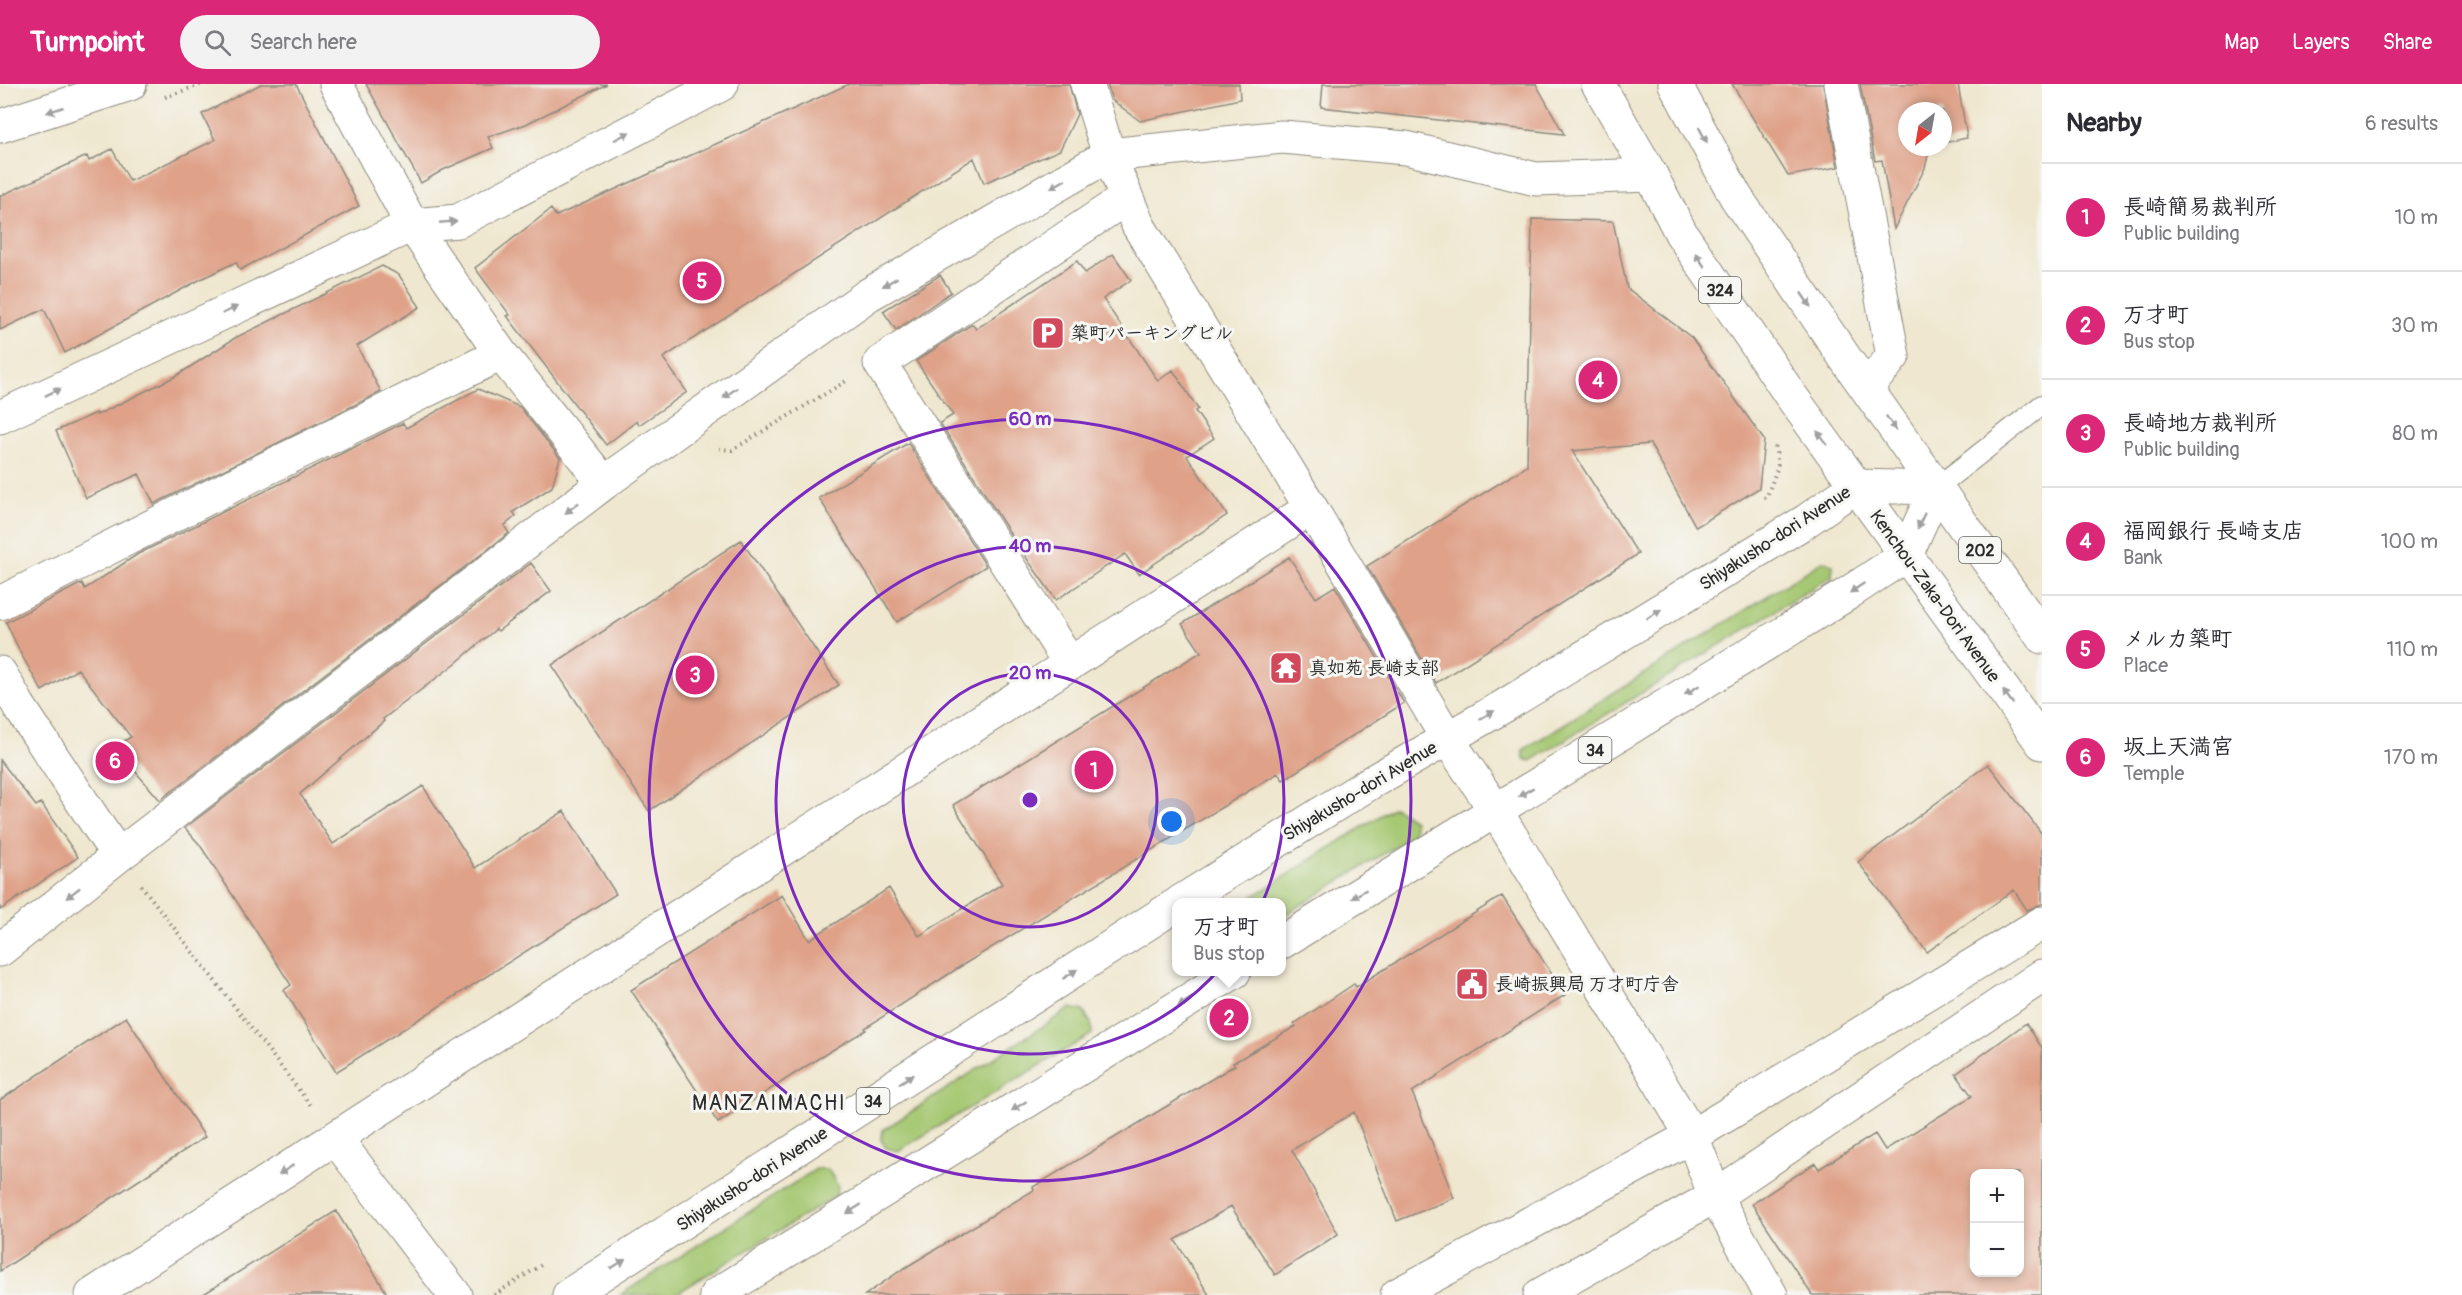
<!DOCTYPE html>
<meta charset="utf-8">
<style>
body{margin:0;font-family:Pangolin,"Klee One",sans-serif;background:#f2f2f3;color:#2b2b33}
.controls{position:absolute;right:18px;bottom:18px;display:grid;overflow:hidden;border-radius:12px;box-shadow:0 3px 9px #0003}
.controls button{width:54px;height:54px;display:grid;place-items:center;padding:0;border:0;border-bottom:2px solid #e1e1e2;background:#fff;color:#2b2b33;font:30px sans-serif}
.compass{position:absolute;left:1898px;top:18px;width:54px;height:54px;border-radius:50%;background:#fff;box-shadow:0 3px 9px #0003;rotate:211deg}
.you{position:absolute;left:1172px;top:738px;width:21px;height:21px;margin:-15px;border:4px solid #fff;border-radius:50%;background:#1a73e8;box-shadow:0 0 0 9px #1a73e833}
.badge{display:grid;place-items:center;width:39px;height:39px;border-radius:50%;background:#db2777;color:#fff;font-size:20px;font-weight:700}
.pin{position:absolute;translate:-50% -50%;border:3px solid #fff;box-shadow:0 2px 6px #0006}
.popup{position:absolute;left:1172px;top:814px;width:114px;height:78px;box-sizing:border-box;display:grid;place-content:center;border-radius:12px;background:#fff;filter:drop-shadow(0 2px 4px #0005);font-size:20px;white-space:nowrap;color:#7c7c81}
.popup b{font-size:22px;color:#2b2b33}
.popup::after{content:'';position:absolute;left:50%;top:100%;margin-left:-12px;border:12px solid transparent;border-top-color:#fff}
.list{margin:0;padding:0;list-style:none}
h2{display:flex;justify-content:space-between;align-items:center;height:78px;margin:0;padding:0 24px;font-size:26px}
h2 small{font-size:20px;font-weight:400;color:#7c7c81}
.list li{display:grid;grid-template-columns:39px 1fr auto;gap:18px;align-items:center;box-sizing:border-box;height:108px;padding:0 24px;border-top:2px solid #e1e1e2}
.list b{display:block;font-size:22px;white-space:nowrap}
.list p{margin:0;font-size:20px;white-space:nowrap;color:#7c7c81}
.list em{font-size:20px;font-style:normal;color:#7c7c81}
.icon{flex:none;width:33px;height:33px;fill:none;stroke:currentColor;stroke-width:2;stroke-linecap:round;stroke-linejoin:round}
.map{position:relative;flex:none;width:2042px;height:1211px;overflow:hidden}
header{display:flex;align-items:center;gap:36px;box-sizing:border-box;height:84px;padding:0 30px;background:#db2777;color:#fff}
header strong{font-size:28px}
nav{display:flex;gap:33px;margin-inline-start:auto;font-size:21px}
.search{width:420px;height:54px;background:#f2f2f3;display:flex;align-items:center;gap:15px;box-sizing:border-box;padding:0 21px;border-radius:33px;color:#7c7c81;font-size:22px}
main{display:flex}
aside{flex:1;background:#fff}
.map>svg:first-child{display:block}
.green{fill:#a6c872;stroke:#687a4e;stroke-width:1.5}
.building{fill:#dfa188;fill-rule:evenodd}
.lines{fill:none;stroke-linecap:round;stroke-linejoin:round}
.service-casing{stroke:#8d897d;stroke-width:22}
.minor-casing{stroke:#8d897d;stroke-width:35}
.tertiary-casing{stroke:#8d897d;stroke-width:35}
.trunk-casing{stroke:#8d897d;stroke-width:35}
.path{stroke:#8d897d;stroke-width:4;stroke-dasharray:1.5 4.5;stroke-linecap:butt}
.service{stroke:#fff;stroke-width:20}
.minor{stroke:#fff;stroke-width:33}
.tertiary{stroke:#fff;stroke-width:33}
.trunk{stroke:#fff;stroke-width:33}
.oneway{fill:#a0a0a0}
.ring{fill:none;stroke:#7b2cbf;stroke-width:3}
.labels{text-anchor:middle;stroke-width:6;stroke-linejoin:round;paint-order:stroke}
.shield{fill:#f6f6f2;stroke:#686867;stroke-width:1.5}
.shield-label{font-size:16px;font-weight:bold;fill:#2b2b2b}
.poi-label{font-size:18px;font-weight:bold;fill:#2b2b2b;stroke:#f6f6f2;text-anchor:start}
.street-label{font-size:18px;fill:#2b2b2b;stroke:#f6f6f2}
.quarter-label{font-size:21px;letter-spacing:1.5px;fill:#2b2b2b;stroke:#f6f6f2}
.centre{fill:#7b2cbf;stroke:#f6f6f2;stroke-width:3}
.ring-label{font-size:18px;text-anchor:middle;font-weight:bold;fill:#7b2cbf;stroke:#f6f6f2;stroke-width:6;stroke-linejoin:round;paint-order:stroke}
</style>
<header>
<strong>Turnpoint</strong>
<div class="search"><svg class="icon" aria-label="search" viewBox="0 0 24 24"><circle cx="10" cy="10" r="6"/><path d="M15 15l6 6"/></svg>Search here</div>
<nav><a>Map</a><a>Layers</a><a>Share</a></nav>
</header>
<main>
<div class="map">
<svg width="2042" height="1211" viewBox="0 0 2042 1211">
<rect width="100%" height="100%" fill="#f6f6f2"/>
<filter id="ink" filterUnits="userSpaceOnUse"><feTurbulence type="fractalNoise" baseFrequency=".0167" numOctaves="2"/><feDisplacementMap in="SourceGraphic" scale="12" xChannelSelector="R" yChannelSelector="G"/><feConvolveMatrix kernelMatrix="1 2 1 2 8 2 1 2 1" color-interpolation-filters="sRGB"/></filter>
<filter id="wash" filterUnits="userSpaceOnUse"><feTurbulence type="fractalNoise" baseFrequency=".008" numOctaves="4" result="noise"/><feDisplacementMap in="SourceGraphic" scale="24" xChannelSelector="R" yChannelSelector="G"/><feGaussianBlur stdDeviation="1.35" result="paint"/><feColorMatrix in="noise" values="0 0 0 0 0 0 0 0 0 0 0 0 0 0 0 0 0 1.4 0 .05"/><feComposite in="paint" operator="in"/></filter>
<g filter="url(#wash)">
<rect width="100%" height="100%" fill="#efe7cf"/>
<path class="green" d="M1823 477 1833 481 1832 492 1531 677 1524 675 1523 666Z
M1394 723 1414 736V751L1282 833V818H1244Z
M1071 924 1083 927 1091 939 1092 950 898 1067 886 1064 881 1056 883 1046Z
M816 1085H828L838 1102 836 1112 674 1211H620Z"/>
<g id="blocks">
<path class="building" d="M261 0H296L359 122 240 186 236 178 201 195 65 269 44 225 0 246V112L87 72 89 77 112 65 130 97 215 56 202 30Z
M366 0H607L526 40 488 53 493 64 443 86 421 99Z
M849 0H1069L1077 30 1060 66 984 99 974 74 663 274 687 308 639 341 637 337 606 361 507 232 510 231 475 184 551 125 556 132Z
M1107 0H1239L1240 15 1140 37 1112 16Z
M1323 0H1536L1564 50 1321 23Z
M1732 0H1823L1838 83 1788 92Z
M1860 0H1958L1967 54 1943 59V27H1907V63H1930L1925 84 1894 145 1882 76 1875 77Z
M1532 135 1613 137 1627 204 1692 254 1764 356 1759 404 1696 443 1650 360 1572 367 1638 470 1436 599 1367 482 1527 382Z
M1113 170 1131 196 1103 215 1158 297 1173 286 1198 325 1195 327 1214 354 1187 372 1227 431 1139 490 1125 470 1056 516 1018 462 940 339 953 331 916 277 972 240 976 245 1077 177 1085 189Z
M382 182 399 191 420 223 357 262 381 308 154 420 139 390 86 414 56 347 96 329 97 331 176 292 235 254Z
M940 191 951 208 896 246 883 227Z
M478 305 520 323 560 374 552 403 513 428 516 432 504 442 509 449 160 716 114 663 131 653 78 585 42 607 21 570 6 538 82 499 85 505 138 470 403 339 406 344Z
M908 359 986 482 897 538 819 414Z
M741 456 839 601 649 727 552 581Z
M1289 473 1316 514 1335 502 1404 619 1283 696 1278 689 966 879 865 944 866 946 819 974 718 1039 631 906 782 811 809 856 889 804 919 852 1002 800 953 721 1201 568 1182 540Z
M531 479 551 507 498 547 496 545 456 579 383 635 384 637 300 710 333 760 423 702 475 784 564 727 616 810 336 988 284 906 291 901 200 761 185 744Z
M0 676 36 722 41 719 78 773 0 826Z
M1988 680 2042 750V820L2027 826 2014 806 1927 868 1858 778Z
M1502 812 1565 911 1412 1008 1454 1114 1397 1137 1354 1028 1292 1066 1338 1150 1275 1191 1231 1122 1175 1156 1209 1211H865L903 1185 1034 1106 1033 1103 1235 981 1233 979 1296 942 1294 940 1354 900 1356 903Z
M126 933 205 1053 0 1187V1016Z
M2026 939 2042 964V1211H1812L1752 1120 1815 1079 1819 1085 1875 1050 1885 1066 1972 1012 1956 990ZM1974 1089H2019V1188H1974Z
M336 1127 388 1211H202Z"/>
</g>
</g>
<g filter="url(#ink)">
<use href="#blocks" fill-opacity="0" stroke="#8d897d" stroke-width="1.5"/>
<g class="lines">
<g class="service-casing">
<path id="service" d="M1936 404 2042 321"/>
</g>
<g class="minor-casing">
<path id="minor" d="M336 0 412 141 501 270 604 399
M1841 0 1893 272 1867 304
M0 333 412 141 458 137 722 0
M0 519 253 391 501 270
M1070 580 880 279 1126 114
M0 589 19 622 118 772
M0 866 118 772 604 399 868 211 1109 71 1282 53 1406 64 1536 95 1651 91
M336 1055 455 1211
M92 1211 1311 424
M1397 1211 1692 1052 2042 839
M1540 1211 1715 1112 2042 892"/>
</g>
<g class="tertiary-casing">
<path id="tertiary" d="M1087 0 1109 71 1138 141 1311 424 1447 654 1496 727 1692 1052 1715 1112 1771 1211
M0 42 130 0"/>
</g>
<g class="trunk-casing">
<path id="trunk" d="M1598 0 1651 91 1681 149 1789 309 2042 659
M1675 0 1736 113 1845 274 2042 553
M1180 818 1370 699 1504 622 1806 437 1856 402 1936 404
M1282 858 1847 510 1906 471 1936 404
M569 1211 1176 821
M716 1211 1234 888"/>
</g>
<path class="path" d="M165 13 202 0
M719 365 732 366 848 296
M1764 414 1767 412 1778 382 1775 359
M141 801 312 1023
M494 1211 543 1180"/>
<use href="#service" class="service"/>
<use href="#minor" class="minor"/>
<use href="#tertiary" class="tertiary"/>
<use href="#trunk" class="trunk"/>
</g>
<defs><path id="oneway-solid" d="M-6-.8H1V-3.2L6.5 0L1 3.2V.8H-6Z" transform="scale(1.5)"/></defs>
<g class="oneway">
<use href="#oneway-solid" transform="translate(55 26) rotate(162)"/>
<use href="#oneway-solid" transform="translate(1703 51) rotate(62)"/>
<use href="#oneway-solid" transform="translate(622 52) rotate(-28)"/>
<use href="#oneway-solid" transform="translate(1058 100) rotate(150)"/>
<use href="#oneway-solid" transform="translate(448 138) rotate(-5)"/>
<use href="#oneway-solid" transform="translate(1700 176) rotate(-124)"/>
<use href="#oneway-solid" transform="translate(890 198) rotate(150)"/>
<use href="#oneway-solid" transform="translate(1806 216) rotate(56)"/>
<use href="#oneway-solid" transform="translate(230 226) rotate(-25)"/>
<use href="#oneway-solid" transform="translate(53 308) rotate(-25)"/>
<use href="#oneway-solid" transform="translate(730 309) rotate(144)"/>
<use href="#oneway-solid" transform="translate(1891 339) rotate(55)"/>
<use href="#oneway-solid" transform="translate(1822 354) rotate(-126)"/>
<use href="#oneway-solid" transform="translate(572 424) rotate(142)"/>
<use href="#oneway-solid" transform="translate(1921 437) rotate(115)"/>
<use href="#oneway-solid" transform="translate(1857 504) rotate(146)"/>
<use href="#oneway-solid" transform="translate(1654 530) rotate(-32)"/>
<use href="#oneway-solid" transform="translate(1692 606) rotate(148)"/>
<use href="#oneway-solid" transform="translate(2008 613) rotate(-127)"/>
<use href="#oneway-solid" transform="translate(1487 631) rotate(-29)"/>
<use href="#oneway-solid" transform="translate(1526 708) rotate(149)"/>
<use href="#oneway-solid" transform="translate(73 809) rotate(142)"/>
<use href="#oneway-solid" transform="translate(1359 810) rotate(148)"/>
<use href="#oneway-solid" transform="translate(1070 890) rotate(-33)"/>
<use href="#oneway-solid" transform="translate(1185 918) rotate(148)"/>
<use href="#oneway-solid" transform="translate(906 995) rotate(-33)"/>
<use href="#oneway-solid" transform="translate(1019 1022) rotate(148)"/>
<use href="#oneway-solid" transform="translate(286 1086) rotate(147)"/>
<use href="#oneway-solid" transform="translate(854 1125) rotate(148)"/>
<use href="#oneway-solid" transform="translate(618 1180) rotate(-32)"/>
</g>
</g>
<g class="ring">
<circle cx="1030" cy="716" r="127"/>
<circle cx="1030" cy="716" r="254"/>
<circle cx="1030" cy="716" r="381"/>
</g>
<defs>
<g id="parking-square" transform="scale(1.725)"><rect x="-9" y="-9" width="18" height="18" rx="4" fill="#d1495b" stroke="#f6f6f2"/><path d="M-3.5-5.5H1a3.5 3.5 0 0 1 0 7H-1V5.5H-3.5ZM-1-3.4V-.6H.8a1.4 1.4 0 0 0 0-2.8Z" fill="#fff"/></g>
<g id="temple-square" transform="scale(1.725)"><rect x="-9" y="-9" width="18" height="18" rx="4" fill="#d1495b" stroke="#f6f6f2"/><path d="M0-6L5-2H3V0L6.5 2.5H4V6H1.5V3h-3V6H-4V2.5H-6.5L-3 0V-2H-5Z" fill="#fff"/></g>
<g id="civic-square" transform="scale(1.725)"><rect x="-9" y="-9" width="18" height="18" rx="4" fill="#d1495b" stroke="#f6f6f2"/><path d="M-.6-6.5H3V-4.5H.6V-3L4-1V1h2V6H-6V1h2V-1L-.6-3ZM-1.2 2.5V6h2.4V2.5Z" fill="#fff"/></g>
</defs>
<g fill-rule="evenodd">
<use href="#parking-square" x="1048" y="249"/>
<use href="#temple-square" x="1286" y="584"/>
<use href="#civic-square" x="1472" y="900"/>
</g>
<g class="labels">
<g class="shield">
<rect x="1699" y="193" width="42" height="26" rx="4.5"/>
<rect x="1959" y="453" width="42" height="26" rx="4.5"/>
<rect x="1578.5" y="653" width="33" height="26" rx="4.5"/>
<rect x="856.5" y="1004" width="33" height="26" rx="4.5"/>
</g>
<g class="shield-label">
<text x="1720" y="212">324</text>
<text x="1980" y="472">202</text>
<text x="1595" y="672">34</text>
<text x="873" y="1023">34</text>
</g>
<g class="poi-label">
<text x="1071" y="255">築町パーキングビル</text>
<text x="1309" y="590">真如苑 長崎支部</text>
<text x="1495" y="906">長崎振興局 万才町庁舎</text>
</g>
<g class="street-label">
<text transform="translate(1775 454) rotate(-33)" y="6">Shiyakusho-dori Avenue</text>
<text transform="translate(1935 512) rotate(54)" y="6">Kenchou-Zaka-Dori Avenue</text>
<text transform="translate(1360 707) rotate(-31)" y="6">Shiyakusho-dori Avenue</text>
<text transform="translate(752 1095) rotate(-33)" y="6">Shiyakusho-dori Avenue</text>
</g>
<g class="quarter-label">
<text x="769" y="1026">MANZAIMACHI</text>
</g>
</g>
<circle cx="1030" cy="716" r="9" class="centre"/>
<g class="ring-label">
<text x="1030" y="341">60 m</text>
<text x="1030" y="468">40 m</text>
<text x="1030" y="595">20 m</text>
</g>
</svg>
<div class="controls">
<button>+</button>
<button>−</button>
</div>
<svg class="compass" viewBox="-18 -18 36 36"><path d="M0-13l5 13h-10z" fill="#e53935"/><path d="M0 13l5-13h-10z" fill="#7c7c81"/></svg>
<div class="you"></div>
<div class="pin badge" style="left:1094px;top:686px">1</div>
<div class="pin badge" style="left:1229px;top:934px">2</div>
<div class="popup"><b>万才町</b>Bus stop</div>
<div class="pin badge" style="left:695px;top:591px">3</div>
<div class="pin badge" style="left:1598px;top:296px">4</div>
<div class="pin badge" style="left:702px;top:197px">5</div>
<div class="pin badge" style="left:115px;top:677px">6</div>
</div>
<aside>
<h2>Nearby<small>6 results</small></h2>
<ul class="list">
<li><span class="badge">1</span><div><b>長崎簡易裁判所</b><p>Public building</p></div><em>10 m</em></li>
<li><span class="badge">2</span><div><b>万才町</b><p>Bus stop</p></div><em>30 m</em></li>
<li><span class="badge">3</span><div><b>長崎地方裁判所</b><p>Public building</p></div><em>80 m</em></li>
<li><span class="badge">4</span><div><b>福岡銀行 長崎支店</b><p>Bank</p></div><em>100 m</em></li>
<li><span class="badge">5</span><div><b>メルカ築町</b><p>Place</p></div><em>110 m</em></li>
<li><span class="badge">6</span><div><b>坂上天満宮</b><p>Temple</p></div><em>170 m</em></li>
</ul>
</aside>
</main>
